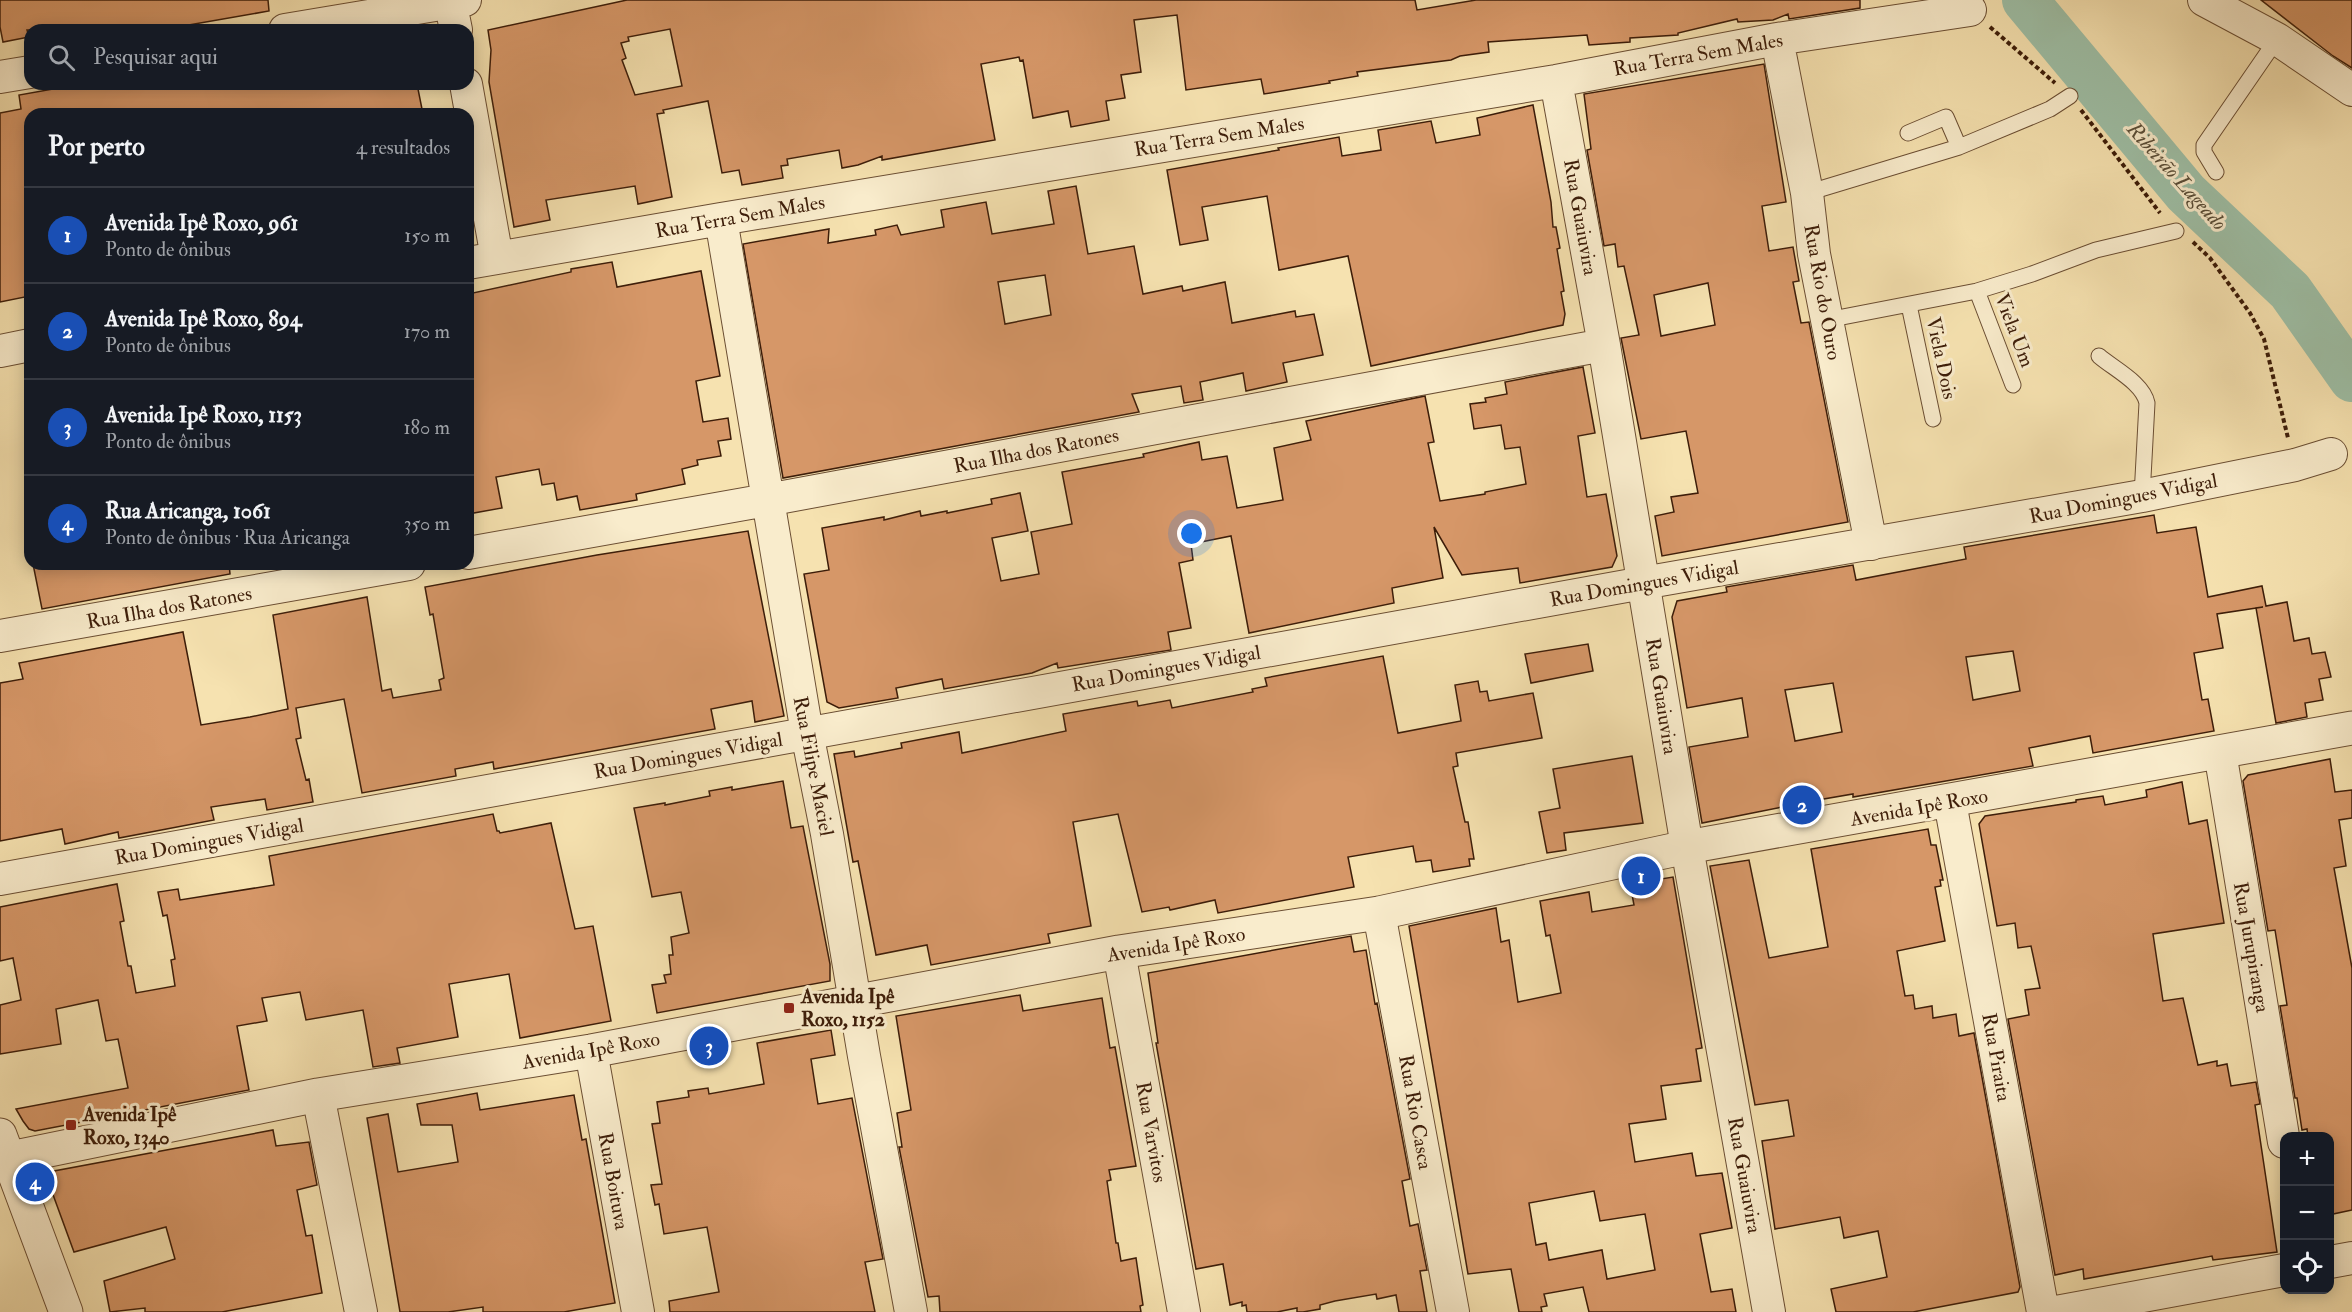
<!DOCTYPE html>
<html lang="pt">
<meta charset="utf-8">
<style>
body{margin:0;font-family:"IM FELL Double Pica",serif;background:#20242c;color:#f1f3f6}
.controls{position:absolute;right:18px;bottom:18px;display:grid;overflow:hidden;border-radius:12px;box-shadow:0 3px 15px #0003}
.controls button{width:54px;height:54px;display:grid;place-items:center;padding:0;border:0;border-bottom:2px solid #363941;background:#171b24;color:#f1f3f6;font:30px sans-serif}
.you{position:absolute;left:1192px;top:534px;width:21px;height:21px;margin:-15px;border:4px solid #fff;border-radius:50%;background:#1a73e8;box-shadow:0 0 0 9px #1a73e833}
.badge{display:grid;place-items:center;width:39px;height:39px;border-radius:50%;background:#b45309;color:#fff;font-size:20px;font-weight:700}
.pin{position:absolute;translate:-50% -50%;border:3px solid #fff;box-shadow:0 2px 6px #0006}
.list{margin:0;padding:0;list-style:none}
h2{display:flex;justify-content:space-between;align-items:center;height:78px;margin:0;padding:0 24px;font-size:26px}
h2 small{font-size:20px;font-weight:400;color:#9ea1a6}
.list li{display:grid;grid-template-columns:39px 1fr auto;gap:18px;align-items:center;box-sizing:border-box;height:96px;padding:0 24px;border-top:2px solid #363941}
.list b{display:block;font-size:22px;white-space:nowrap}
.list p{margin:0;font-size:20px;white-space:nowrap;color:#9ea1a6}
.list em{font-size:20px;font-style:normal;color:#9ea1a6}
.icon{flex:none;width:33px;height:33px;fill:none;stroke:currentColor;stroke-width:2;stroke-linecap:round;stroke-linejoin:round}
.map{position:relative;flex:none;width:2352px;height:1312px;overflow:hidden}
.search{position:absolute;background:#171b24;box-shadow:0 3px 15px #0003;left:24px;top:24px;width:450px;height:66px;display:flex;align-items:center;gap:15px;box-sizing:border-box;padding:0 21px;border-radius:18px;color:#9ea1a6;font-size:22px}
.panel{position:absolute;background:#171b24;box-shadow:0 3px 15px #0003;left:24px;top:108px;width:450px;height:462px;border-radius:18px}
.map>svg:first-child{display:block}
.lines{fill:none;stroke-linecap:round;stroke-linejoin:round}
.river{stroke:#9ebfa6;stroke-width:46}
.building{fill:#d69768;stroke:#3d1d09;stroke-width:1.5;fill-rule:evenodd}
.service-casing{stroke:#6b4e33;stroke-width:17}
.minor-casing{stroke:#6b4e33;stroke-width:34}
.tertiary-casing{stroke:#6b4e33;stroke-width:35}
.path{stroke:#3d1d09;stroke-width:4;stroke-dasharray:4.5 3;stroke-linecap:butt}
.service{stroke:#f9eccc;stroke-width:15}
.minor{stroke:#f9eccc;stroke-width:32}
.tertiary{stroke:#f9eccc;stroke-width:33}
.poi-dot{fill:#8f2418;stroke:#f9eccc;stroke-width:2}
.labels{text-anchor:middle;stroke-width:6;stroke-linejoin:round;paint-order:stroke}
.street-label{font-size:20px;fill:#3d1d09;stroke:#f9eccc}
.poi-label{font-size:20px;font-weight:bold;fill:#3d1d09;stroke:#f9eccc;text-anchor:start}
.water-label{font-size:21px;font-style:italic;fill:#5a4e38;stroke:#f9eccc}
</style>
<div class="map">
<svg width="2352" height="1312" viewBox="0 0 2352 1312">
<rect width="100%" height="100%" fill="#f6e2b0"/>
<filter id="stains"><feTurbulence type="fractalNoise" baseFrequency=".00333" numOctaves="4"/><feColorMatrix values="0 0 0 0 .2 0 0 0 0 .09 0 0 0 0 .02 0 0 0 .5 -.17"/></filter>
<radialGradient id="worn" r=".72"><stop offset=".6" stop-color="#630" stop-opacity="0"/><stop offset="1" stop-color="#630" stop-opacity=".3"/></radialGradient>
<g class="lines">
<path class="river" d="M2025 0 2186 193 2290 291 2352 379"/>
</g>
<path class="building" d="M0 0H268L269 11 160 30H27L29 37 3 42 0 27Z
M627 0H1415L1417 10 1476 0H1860V8L1789 19 1788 14 1773 20 1738 22 1737 19 1678 33V35L1630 38V42L1589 45 1587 35 1488 42 1489 52 1460 56 1451 60 1357 72 1358 76 1329 81 1330 83 1264 94 1261 79 1186 90 1177 15 1134 20 1141 72 1121 75 1125 98 1106 101 1109 120 1071 127 1068 111 1033 118 1023 60 1020 61 1019 57 981 64 995 140 882 160V156L858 165 842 168 839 150 787 159 788 165 781 166 783 178 742 185 739 170 722 173 708 101 663 110 664 113 657 114 672 197 638 204 635 186 546 200 550 220 514 227 489 82 491 50 488 30ZM670 29 682 86 635 95 622 60 626 58 621 43 629 41 628 37Z
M2261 0H2352V68L2333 56Z
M1764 64 1786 202 1762 206 1769 251 1793 247 1799 281 1793 282 1801 323 1809 322 1848 522 1662 556 1655 516 1674 512 1671 497 1698 493 1686 431 1641 439 1621 338 1639 335 1624 266 1618 267 1615 244 1604 246 1587 150 1591 149 1584 94ZM1708 283 1715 325 1661 336 1654 295Z
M81 84H310L311 88 334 84H417L423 114H30V296L0 302V113L21 109 19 95Z
M1533 105 1551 202 1553 227H1556L1560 248 1557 249 1564 291 1561 292 1565 314 1563 325 1371 366 1348 256 1279 270 1267 196 1202 207 1208 240 1180 245 1167 170 1279 150 1278 148 1339 137 1342 156 1381 150 1378 130 1431 121 1436 143 1480 135 1477 118Z
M1076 186 1088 254 1134 246 1143 294 1182 286 1183 291 1225 282 1232 323 1295 311 1296 317 1314 314 1323 355 1283 363 1287 382 1246 391 1243 373 1200 382 1203 400 1184 403 1181 386 1132 394 1139 412 783 478 743 244 829 229 828 243 876 235 875 230 897 225 901 235 944 227 941 210 986 202 992 234 1054 224 1048 191ZM1045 275 1051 315 1005 324 998 282Z
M612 262 617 287 701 271 720 376 696 381 703 422 728 418 731 439 718 441 721 456 697 460 698 465 682 469 685 484 636 494 637 500 580 510 577 496 557 500 554 483 542 485 539 469 496 477 502 508 468 514V294L571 272V269Z
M1583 367 1595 433 1578 436 1587 497 1606 494 1617 556 1612 567 1520 583 1518 568 1462 575 1434 527 1443 578 1392 588 1394 603 1249 633 1231 536 1191 544 1193 560 1179 563 1191 628 1168 632 1171 650 1058 668 1057 663 1032 673 944 689 942 679 896 688 898 698 839 708 827 702 804 574 829 570 822 528 884 517V520L920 511 921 516 947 511V513L992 504 991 499 1020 493 1028 531 992 538 1001 581 1039 574 1031 532 1072 524 1062 472 1144 457 1143 454 1199 442 1202 460 1227 456 1237 508 1283 500 1274 448 1311 440 1306 421 1425 396 1434 442 1428 443 1440 501 1485 494V492L1526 484 1520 447 1505 449 1501 425 1474 429 1470 404 1486 402 1485 398 1507 394 1505 382Z
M2154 515 2157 533 2196 527 2208 597 2262 586 2266 606 2287 602 2294 641 2309 638 2312 654 2325 652 2331 677 2319 679 2323 700 2305 703 2307 717 2276 723 2256 608 2263 607 2217 614 2223 648 2194 653 2202 700 2208 699 2214 731 2093 753 2090 736 2029 748 2033 766 1853 797V794L1812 801 1702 823 1689 747 1748 737 1742 698 1687 708 1672 617 1677 601 1727 592 1726 587 1853 565 1856 580 1966 559 1964 547ZM2013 651 2020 691 1973 700 1966 657ZM1833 683 1842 732 1795 741 1785 690Z
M748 531 784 716 755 722 752 701 711 709 715 729 494 769 493 762 455 769 456 776 362 793 344 699 296 708 301 738 296 739 306 780 309 779 313 802 267 810 265 799 211 807 214 820 119 838 118 832 65 844 62 829 0 841V683L23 679 19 663 183 632 201 725 250 717 288 709 273 615 367 597 382 691 391 689 393 698 441 690 439 680 444 678 433 614 430 615 425 587 597 555Z
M33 564H229L230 574 42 609Z
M1588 644 1593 671 1531 683 1525 654Z
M1383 656 1398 733 1461 721 1455 685 1478 681 1480 692 1487 691 1489 701 1533 693 1542 738 1456 753 1458 766 1453 767 1465 822H1468L1474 859H1469L1470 866 1433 872 1431 860 1416 862 1413 846 1348 857 1354 887 1218 913 1215 900 1170 910 1169 907 1142 912 1118 814 1073 822 1091 926 1048 934 1050 943 931 965 927 945 876 955 858 861 853 862 834 754 854 751 855 757 902 748 901 743 959 732 962 753 1066 731 1063 714 1137 701 1138 706 1170 700 1172 708 1253 692 1252 689 1267 686 1265 678Z
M1632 756 1643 823 1564 833 1566 850 1547 853 1539 812 1560 808 1553 769Z
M2330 759 2335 792 2352 790V818L2339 820 2346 866 2334 868 2352 968V1210L2333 1214 2332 1206 2330 1207V1137H2308L2307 1129 2302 1130 2297 1098H2295L2280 1006 2287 1005 2275 930 2268 931 2243 781 2248 775Z
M783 781 791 828 803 826 830 964V981L657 1013 652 985 666 983 664 975 671 974 669 955H673L671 937 689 933 681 892 652 897 634 808 665 803V805L710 796 709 791 732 787V790Z
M2182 782 2189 824 2207 820 2224 923 2153 934 2163 1001 2183 998 2198 1065 2217 1061V1066L2227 1064 2231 1086 2256 1082 2260 1104 2255 1105 2277 1252 2213 1260 2212 1256 2084 1279 2083 1269 2055 1275 2008 1019 2029 1015 2025 990 2040 988 2031 946 2018 948 2015 923 1997 926 1979 824 1985 816 2076 802V800L2103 796 2105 805 2147 797 2146 790Z
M493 814 497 831H499L500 833 551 823 575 929 593 926 611 1021 520 1038 509 974 449 984 458 1037 397 1048 400 1063 373 1067 363 1010 306 1020 300 992 262 998 267 1021 237 1026 249 1090 35 1131 29 1129 23 1121 16 1109 128 1088 118 1039 106 1041 98 1000 56 1009 61 1044 0 1054V1005L21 1000 13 958 0 961V907L117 884 124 921 120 922 128 966H131L136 993 175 986 171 960 175 959 167 915 163 916 158 892 178 889 180 900 274 885 269 856Z
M1928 829 1931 845H1936L1943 880H1940L1941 886 1935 887 1945 941 1897 951 1905 996 1913 995 1915 1009 1932 1006 1933 1018 1956 1014 1959 1036 1974 1033 2020 1287 2018 1292 1913 1312H1836L1831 1289 1887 1277 1878 1231 1844 1238 1840 1217 1775 1229 1762 1141 1794 1136 1788 1100 1755 1105 1710 866 1749 860 1769 958 1828 947 1811 849Z
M1673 877 1702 1048 1696 1049 1701 1081 1661 1086 1666 1119 1629 1124 1635 1162 1692 1153 1696 1176 1722 1173 1732 1228 1700 1234 1711 1292 1732 1289 1736 1312H1589L1583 1287 1544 1294 1547 1306 1541 1307 1542 1312H1519L1511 1269 1468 1274 1409 926 1496 908 1501 942 1509 940 1518 1002 1561 993 1550 935 1546 936 1540 901 1589 892 1592 912 1634 905 1630 884ZM1594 1191 1600 1221 1645 1214 1655 1270 1607 1279 1602 1250 1549 1260 1546 1243 1536 1245 1529 1203Z
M1351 936 1354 952 1366 950 1375 1004 1377 1003 1410 1179 1402 1181 1410 1226 1418 1224 1427 1270 1420 1271 1427 1312H1399L1396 1295 1377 1299 1376 1294 1335 1301 1320 1305V1309L1303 1312H1297V1308L1277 1312H1247L1246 1305 1242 1306V1302L1230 1305 1223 1264 1196 1269 1156 1043H1158L1148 973Z
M1020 995 1023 1011 1102 998 1110 1048 1115 1047 1136 1166 1109 1170 1111 1180 1107 1181 1116 1243H1118L1121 1261 1136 1258 1143 1305 1140 1306 1141 1312H940L939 1296 928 1297 899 1147H902L897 1113 911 1110 896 1016Z
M831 1030 835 1055 811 1059 818 1104 852 1098 883 1259 865 1262 875 1312H670L669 1301 719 1292 707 1227 664 1234 659 1204 655 1205 651 1185 662 1184 652 1124 660 1123 657 1102 689 1097 688 1091 708 1088 709 1094 764 1084 757 1043Z
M477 1093 480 1110 574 1095 582 1140 586 1139 615 1303 564 1312H483V1307L448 1312H400L367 1118 388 1114 398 1172 458 1162 452 1125H421L417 1104Z
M273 1130 276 1146 309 1142 317 1185 297 1190 306 1236 312 1235 322 1293 222 1312H145V1308L110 1312 104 1281 175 1259 166 1227 74 1252 48 1181 54 1171Z"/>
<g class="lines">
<g class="service-casing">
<path id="service" d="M1908 133 1946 117 1959 147
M2216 172 2204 152V145L2277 39
M1807 193 1959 147 2050 109 2070 96
M1977 291 2013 385
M1909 305 1933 419
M1827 320 1977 291 2032 274 2096 250 2176 231
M2099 356C2114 369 2143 383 2147 403L2142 496"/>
</g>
<g class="minor-casing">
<path id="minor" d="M450 0 456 30
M2204 0 2277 39 2352 90
M285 30 465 0
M1777 39 1807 193 1814 254 1871 544
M0 77 30 72
M1556 81 1604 345 1687 847 1769 1312
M466 84 497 258
M721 219 807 733 827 834 864 1056 911 1312
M468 263 721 219 1556 81 1777 39 1970 10
M0 351 30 345
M468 553 767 500 1604 345
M0 636 409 564
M2220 752 2284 1142
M1950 802 2043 1312
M0 879 1643 583 2142 496 2295 465 2331 454
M1379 913 1453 1312
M1119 952 1184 1312
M591 1051 638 1312
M318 1095 361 1312
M2330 1262 2352 1258
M2056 1312 2284 1270"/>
</g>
<g class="tertiary-casing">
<path id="tertiary" d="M0 1135 66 1312
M0 1160 318 1095 591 1051 1119 952 1379 913 1687 847 2352 728"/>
</g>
<path class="path" d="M1990 27 2055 83
M2081 110 2160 213
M2193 242 2210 258 2250 313 2264 339 2288 438"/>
<use href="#service" class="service"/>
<use href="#minor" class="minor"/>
<use href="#tertiary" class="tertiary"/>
</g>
<g class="poi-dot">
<rect x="783" y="1002" width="12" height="12" rx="3"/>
<rect x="65" y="1119" width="12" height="12" rx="3"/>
</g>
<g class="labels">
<g class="street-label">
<text transform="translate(1698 54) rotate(-10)" y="7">Rua Terra Sem Males</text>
<text transform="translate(1219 136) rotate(-9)" y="7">Rua Terra Sem Males</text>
<text transform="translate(740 216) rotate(-10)" y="7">Rua Terra Sem Males</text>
<text transform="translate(1581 217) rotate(80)" y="7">Rua Guaiuvira</text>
<text transform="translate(1823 292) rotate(80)" y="7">Rua Rio do Ouro</text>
<text transform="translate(2015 330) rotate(69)" y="7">Viela Um</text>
<text transform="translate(1942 358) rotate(78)" y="7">Viela Dois</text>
<text transform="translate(1036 450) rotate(-11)" y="7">Rua Ilha dos Ratones</text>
<text transform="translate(2123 498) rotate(-11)" y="7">Rua Domingues Vidigal</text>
<text transform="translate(1644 583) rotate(-10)" y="7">Rua Domingues Vidigal</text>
<text transform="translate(169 607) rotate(-10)" y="7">Rua Ilha dos Ratones</text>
<text transform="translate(1166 668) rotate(-10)" y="7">Rua Domingues Vidigal</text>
<text transform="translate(1662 696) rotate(81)" y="7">Rua Guaiuvira</text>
<text transform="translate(688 755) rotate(-10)" y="7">Rua Domingues Vidigal</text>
<text transform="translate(814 766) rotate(79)" y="7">Rua Filipe Maciel</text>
<text transform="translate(1919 807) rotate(-10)" y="7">Avenida Ipê Roxo</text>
<text transform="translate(209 841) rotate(-10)" y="7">Rua Domingues Vidigal</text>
<text transform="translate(1176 944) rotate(-9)" y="7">Avenida Ipê Roxo</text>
<text transform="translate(2252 947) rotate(80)" y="7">Rua Jurupiranga</text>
<text transform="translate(591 1050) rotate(-10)" y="7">Avenida Ipê Roxo</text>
<text transform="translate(1997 1057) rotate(80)" y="7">Rua Piraita</text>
<text transform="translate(1416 1112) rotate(80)" y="7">Rua Rio Casca</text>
<text transform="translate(1152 1132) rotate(80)" y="7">Rua Varvitos</text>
<text transform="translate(1745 1175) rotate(80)" y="7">Rua Guaiuvira</text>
<text transform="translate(614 1181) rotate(80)" y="7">Rua Boituva</text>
</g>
<g class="poi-label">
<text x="801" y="1003">Avenida Ipê<tspan x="801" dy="23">Roxo, 1152</tspan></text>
<text x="83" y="1121">Avenida Ipê<tspan x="83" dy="23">Roxo, 1340</tspan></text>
</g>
<g class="water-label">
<text transform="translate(2177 176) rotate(48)" y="7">Ribeirão Lageado</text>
</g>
</g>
<rect width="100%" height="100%" filter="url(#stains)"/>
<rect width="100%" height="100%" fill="url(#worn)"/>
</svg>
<div class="controls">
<button>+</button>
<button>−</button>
<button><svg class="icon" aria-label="locate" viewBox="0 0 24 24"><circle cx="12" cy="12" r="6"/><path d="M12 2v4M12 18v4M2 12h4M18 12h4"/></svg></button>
</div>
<div class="you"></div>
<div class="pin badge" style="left:1641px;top:876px;background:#1a4fb4">1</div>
<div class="pin badge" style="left:1802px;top:805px;background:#1a4fb4">2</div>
<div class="pin badge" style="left:709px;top:1046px;background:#1a4fb4">3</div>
<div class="pin badge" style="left:35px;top:1182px;background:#1a4fb4">4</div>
<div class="search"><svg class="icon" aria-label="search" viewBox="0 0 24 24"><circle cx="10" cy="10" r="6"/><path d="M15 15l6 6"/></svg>Pesquisar aqui</div>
<section class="panel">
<h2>Por perto<small>4 resultados</small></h2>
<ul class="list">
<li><span class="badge" style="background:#1a4fb4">1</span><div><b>Avenida Ipê Roxo, 961</b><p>Ponto de ônibus</p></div><em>150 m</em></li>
<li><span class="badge" style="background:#1a4fb4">2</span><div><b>Avenida Ipê Roxo, 894</b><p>Ponto de ônibus</p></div><em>170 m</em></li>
<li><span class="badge" style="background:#1a4fb4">3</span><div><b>Avenida Ipê Roxo, 1153</b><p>Ponto de ônibus</p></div><em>180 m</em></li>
<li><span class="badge" style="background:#1a4fb4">4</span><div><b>Rua Aricanga, 1061</b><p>Ponto de ônibus · Rua Aricanga</p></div><em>350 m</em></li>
</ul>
</section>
</div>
